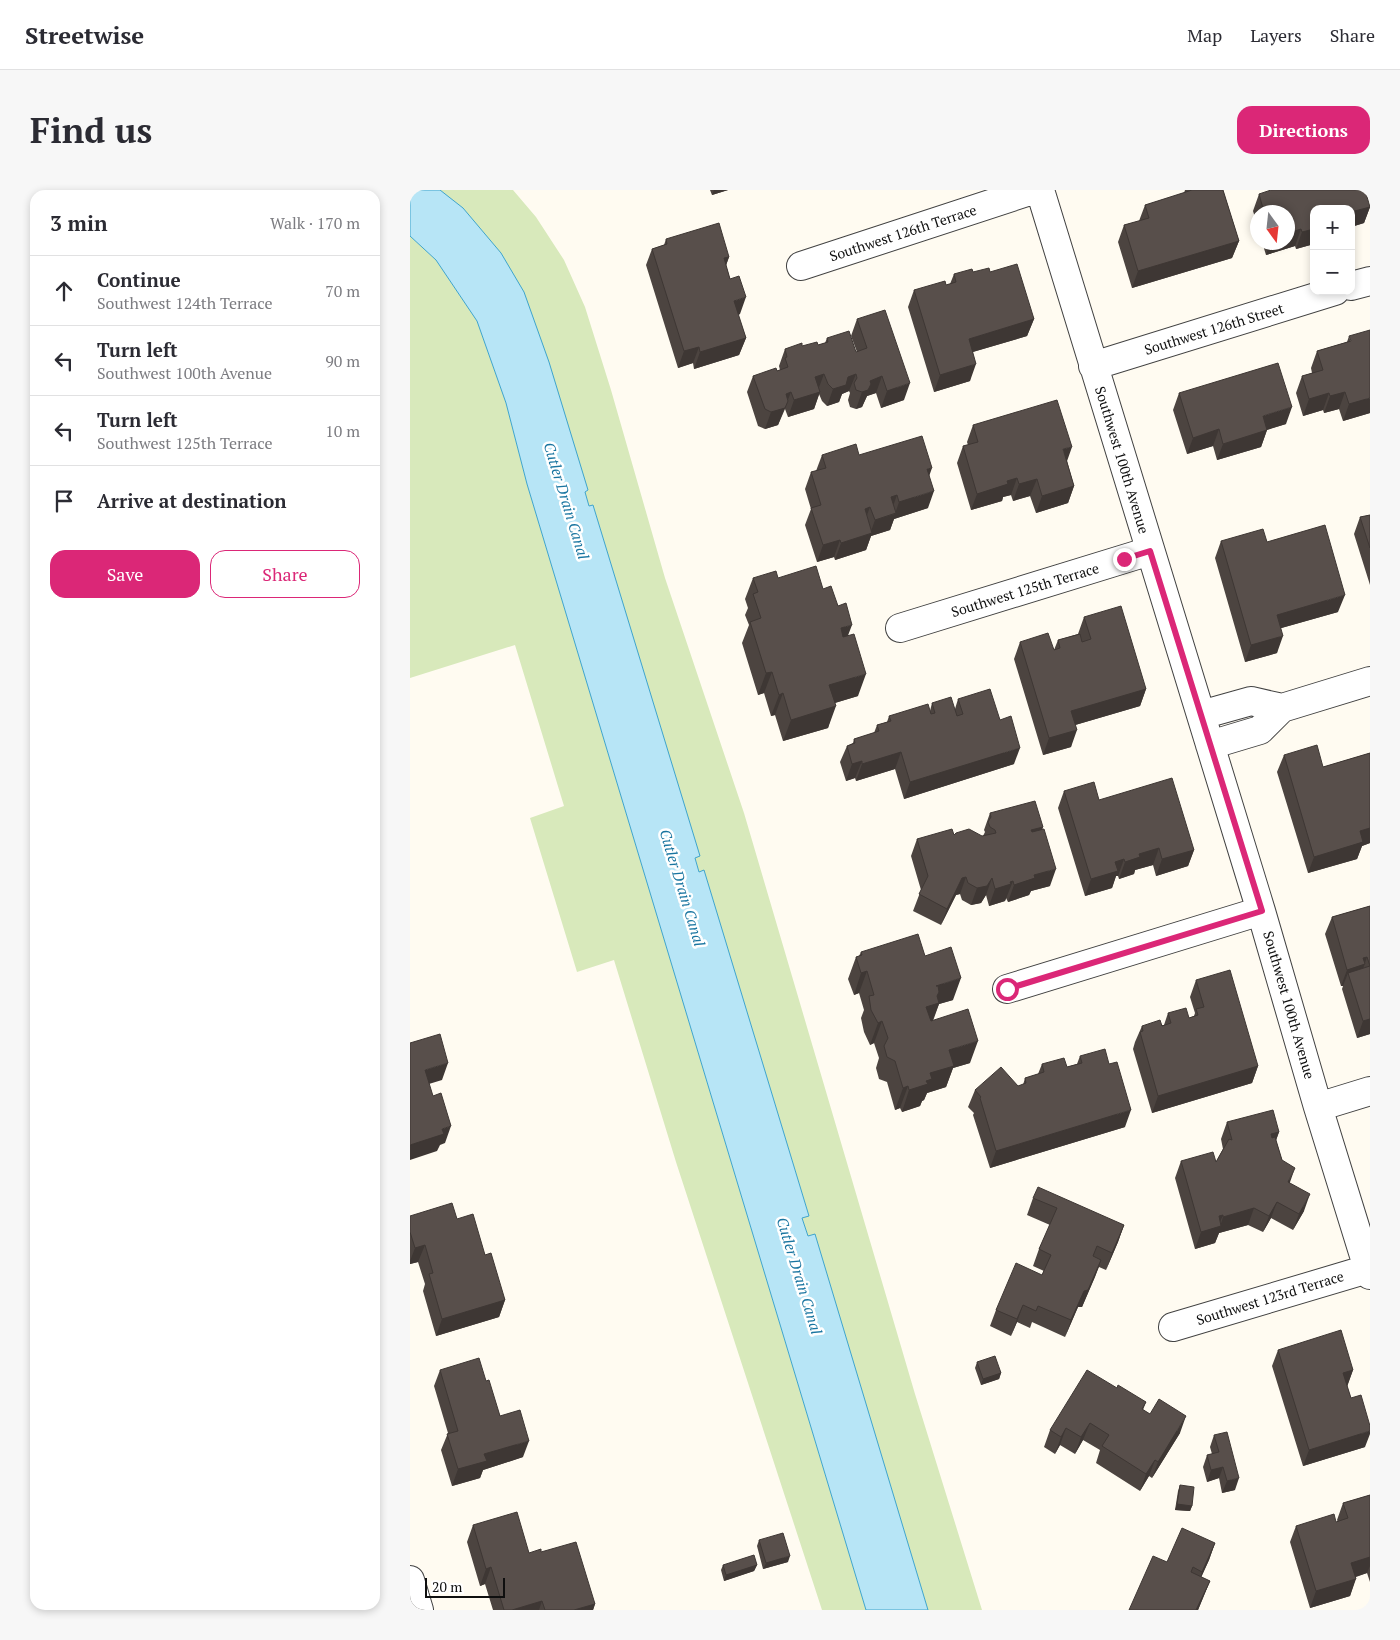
<!DOCTYPE html>
<meta charset="utf-8">
<style>
body{margin:0;font-family:"PT Serif",serif;background:#f7f7f7;color:#2b2b33}
.controls{position:absolute;right:15px;top:15px;display:grid;overflow:hidden;border-radius:10px;box-shadow:0 2px 8px #0003}
.controls button{width:45px;height:45px;display:grid;place-items:center;padding:0;border:0;border-bottom:1px solid #e1e1e2;background:#fff;color:#2b2b33;font:25px sans-serif}
.compass{position:absolute;left:840px;top:15px;width:45px;height:45px;border-radius:50%;background:#fff;box-shadow:0 2px 8px #0003;rotate:165deg}
.scale{position:absolute;left:15px;bottom:12px;width:80px;box-sizing:border-box;padding-left:5px;border:2px solid #0f0f0f;border-top:0;font-size:14px;line-height:18px;white-space:nowrap;color:#0f0f0f;-webkit-text-stroke:4px #fff;paint-order:stroke}
.stop{position:absolute;width:15px;height:15px;margin:-11px;border:4px solid #db2777;border-radius:50%;background:#fff}
.stop.end{background:#db2777;border-color:#fff;box-shadow:0 1px 5px #0008}
.list{margin:0;padding:0;list-style:none}
h2{display:flex;justify-content:space-between;align-items:center;height:65px;margin:0;padding:0 20px;font-size:21px}
h2 small{font-size:16px;font-weight:400;color:#7c7c81}
.list li{display:grid;grid-template-columns:32px 1fr auto;gap:15px;align-items:center;box-sizing:border-box;height:70px;padding:0 20px;border-top:1px solid #e1e1e2}
.list b{display:block;font-size:19px;white-space:nowrap}
.list p{margin:0;font-size:16px;white-space:nowrap;color:#7c7c81}
.list em{font-size:16px;font-style:normal;color:#7c7c81}
.actions{display:flex;gap:10px;padding:15px 20px}
.actions a{flex:1;padding:11px 0;border:1px solid #db2777;border-radius:15px;text-align:center;font-size:18px;color:#db2777}
.actions .main{background:#db2777;color:#fff}
.icon{flex:none;width:28px;height:28px;fill:none;stroke:currentColor;stroke-width:2;stroke-linecap:round;stroke-linejoin:round}
.map{position:relative;flex:none;width:960px;height:1420px;overflow:hidden;border-radius:15px}
header{display:flex;align-items:center;gap:30px;box-sizing:border-box;height:70px;padding:0 25px;background:#fff;border-bottom:1px solid #e1e1e2}
header strong{font-size:24px}
nav{display:flex;gap:28px;margin-inline-start:auto;font-size:18px}
.intro{display:flex;align-items:center;justify-content:space-between;box-sizing:border-box;height:120px;padding:0 30px}
h1{margin:0;font-size:35px}
.button{padding:12px 22px;border-radius:15px;background:#db2777;color:#fff;font-size:18px;font-weight:700}
main{display:flex;gap:30px;padding:0 30px}
aside{flex:1;background:#fff;border-radius:15px;box-shadow:0 2px 8px #0003}
.map>svg:first-child{display:block}
.green{fill:#d8e9bb}
.water{fill:#b7e5f6;stroke:#3ea4cc}
.lines{fill:none;stroke-linecap:round;stroke-linejoin:round}
.minor-casing{stroke:#424242;stroke-width:30}
.minor{stroke:#fff;stroke-width:28}
.wall{fill:#4c4440}
.shaded-wall{fill:#3e3734}
.building{fill:#584f4b;stroke:#3e3734}
.route{stroke:#db2777;stroke-width:6}
.labels{text-anchor:middle;stroke-width:5;stroke-linejoin:round;paint-order:stroke}
.street-label{font-size:14px;fill:#0f0f0f;stroke:#fff}
.water-label{font-size:15px;font-style:italic;fill:#1975a0;stroke:#fff}
</style>
<header>
<strong>Streetwise</strong>
<nav><a>Map</a><a>Layers</a><a>Share</a></nav>
</header>
<div class="intro"><h1>Find us</h1><a class="button">Directions</a></div>
<main>
<aside>
<h2>3 min<small>Walk · 170 m</small></h2>
<ul class="list">
<li><svg class="icon" aria-label="ahead" viewBox="0 0 24 24"><path d="M12 20V5M6 11l6-6 6 6"/></svg><div><b>Continue</b><p>Southwest 124th Terrace</p></div><em>70 m</em></li>
<li><svg class="icon" aria-label="left" viewBox="0 0 24 24"><path d="M17 20v-9H6M10 6l-5 5 5 5"/></svg><div><b>Turn left</b><p>Southwest 100th Avenue</p></div><em>90 m</em></li>
<li><svg class="icon" aria-label="left" viewBox="0 0 24 24"><path d="M17 20v-9H6M10 6l-5 5 5 5"/></svg><div><b>Turn left</b><p>Southwest 125th Terrace</p></div><em>10 m</em></li>
<li><svg class="icon" aria-label="arrive" viewBox="0 0 24 24"><path d="M6 21V4h12l-3 4 3 4H6"/></svg><div><b>Arrive at destination</b></div></li>
</ul>
<div class="actions"><a class="main">Save</a><a>Share</a></div>
</aside>
<div class="map">
<svg width="960" height="1420" viewBox="0 0 960 1420">
<rect width="100%" height="100%" fill="#fffbf1"/>
<path class="green" d="M30 0H103L126 27 154 70 175 117 201 200 255 388 334 623 505 1204 572 1420H518L405 1045 398 1046 392 1028 399 1026 294 681 289 682 285 667 289 665 183 315 179 316 175 302 178 300 91 63Z
M0 46 26 70 67 131 96 213 117 294 456 1420H412L266 972 204 770 167 782 120 628 154 616 105 455 0 488Z"/>
<path class="water" d="M0 0H30L53 18 91 63 114 102 139 172 178 300 175 302 179 316 183 315 290 666 285 668 289 682 294 680 399 1026 392 1028 398 1046 405 1044 518 1420H456L117 294 96 213 67 131 26 70 0 46Z"/>
<g class="lines">
<g class="minor-casing">
<path id="minor" d="M630 0 851 721 908 917 960 1085
M391 76 623 0
M941 96 960 91
M683 176 925 101
M490 438 740 361
M791 525 841 511 872 518
M800 555 850 540 872 518 960 491
M597 799 851 721
M908 917 960 901
M763 1137 958 1079
M0 1390 9 1420"/>
</g>
<use href="#minor" class="minor"/>
</g>
<path class="wall" d="M300 0H318L302 5Z
M775 0H813L829 51 822 68 722 98 708 52 714 35 729 31 735 15 774 3Z
M849 4 960 16V17L954 33 941 37V19H904V54L886 59 885 56 856 65 852 52H878V22H848V37L843 21Z
M256 49 319 67 316 75 330 124 328 125 336 148 329 165 284 179 283 173 268 178 236 75 242 59 254 55Z
M563 82H580L624 129 617 146 563 162 560 191 524 202 498 117 504 100 536 95 540 94 544 84Z
M447 129 494 210 471 218 466 203 457 206 452 217 446 219 440 217 438 210 440 203 439 201 432 204 429 212 417 216 412 211 409 204 404 219 378 227 375 219 368 235 355 239 348 236 337 202 343 186 370 180 369 176 375 159 392 156 408 155 415 153 417 148 446 162H447L441 146Z
M939 146 960 223 933 231 929 219 914 223 913 220 893 226 886 203 892 186 902 183 901 178 907 161 937 152Z
M769 203 876 234 857 240 851 257 807 270 803 256 777 264 763 220Z
M563 235 657 271 664 296 658 313 626 323 620 306 603 311 601 305 593 307 592 311 561 320 547 273 553 256 558 255 557 252Z
M412 265H449L518 318 484 329 480 340 461 346 456 360 425 370 424 367 407 372 395 335 401 319 395 299 401 282 406 281Z
M960 325V395L944 344 950 327Z
M811 351 857 352 928 422 871 438 867 463 835 472 805 368Z
M343 388H368L413 399 428 416 438 446 448 506 425 513 418 538 373 551 365 525 361 526 354 503 348 505 332 453 339 435 335 425 338 418 335 409Z
M674 427 736 499 730 516 665 535 661 557 633 565 604 469 610 452 644 460 648 450 668 444Z
M548 509 604 574 494 609 485 579 446 591 445 588 436 591 430 572 437 556 443 553 444 549 464 543 467 535 477 532 479 526 520 521 522 513 545 519Z
M960 563V653L952 656 947 669 898 683 867 582 874 565 913 577Z
M654 601 689 610 784 660 778 676 746 686 743 675 725 680 724 684 709 689 708 686H706L702 698 675 706 648 618Z
M580 623 633 637 632 640 640 696 621 701 619 705 598 712 596 708 595 711 579 716 576 705 571 713 561 715 552 710 550 704 546 705 531 735 503 721 511 700 501 666 507 649 544 645 573 646 575 642 574 640Z
M960 716V844L947 848 932 799 933 796H931L915 744 922 727Z
M451 762 515 766 543 810 529 814 523 831 560 873 543 878 536 897 517 903 514 910 512 911 510 916 492 922 490 918 485 920 477 892 469 889 466 878 469 868 464 853 460 855 454 842 451 828 454 820 449 803 444 805 438 789 446 767 449 766Z
M786 790 848 876 842 893 742 923 723 859 725 852 732 836 754 835 758 823 779 828 784 826 785 823 780 807Z
M670 866 715 937 580 978 563 925 564 923 558 917 565 900 608 896 613 895 615 888 628 884 632 874 657 877 667 874Z
M817 932 869 942 866 950 872 970 880 993 894 1021 883 1040 861 1028 853 1042 838 1035 809 1043 805 1053 785 1059 765 988 771 971 806 972 813 959 811 949Z
M623 1008 714 1035 708 1052 696 1080 689 1077 672 1117H668L655 1147 622 1132 620 1138 607 1132 601 1146 580 1136 586 1120 632 1085 634 1081 623 1076 629 1059 640 1035 617 1025Z
M0 1026 47 1029 75 1065 95 1110 89 1127 26 1146 13 1101 15 1094 8 1072 0 1074Z
M868 1160 943 1180 937 1196 955 1257 893 1276 862 1176Z
M567 1172 591 1183 589 1189 571 1195 565 1178Z
M30 1180 76 1191 90 1226 113 1267 73 1280 70 1288 42 1296 31 1260 38 1243 24 1196Z
M707 1198 736 1212 733 1220 770 1243 742 1288 739 1286 730 1301 686 1273 690 1260 673 1250 665 1264 650 1255 645 1264 634 1257 640 1240Z
M804 1245 825 1300 812 1303 809 1288 797 1292 793 1277 797 1265 802 1264 800 1257Z
M770 1295 782 1316 780 1321 765 1320 768 1301Z
M960 1305V1392L957 1383 946 1387 940 1406 900 1418 880 1352 886 1336 928 1332 927 1330 933 1313Z
M63 1335 119 1363 131 1362 185 1414 183 1420H83L75 1394 70 1396 57 1352Z
M349 1350 378 1372 353 1379 347 1356Z
M805 1353 799 1370 791 1387 800 1391 788 1420H719L757 1372Z
M313 1375H347L344 1381 314 1391 311 1380Z"/>
<path class="shaded-wall" d="M304 0H318L302 5Z
M960 17 954 33 941 37V22Z
M891 39 885 56 856 65 860 52H878V43Z
M904 39V54L886 59 892 42Z
M829 51 822 68 722 98 728 81Z
M319 67 313 84 314 68Z
M336 107 330 124 318 128 324 111Z
M624 129 617 146 552 165 559 149Z
M336 148 329 165 284 179 290 162Z
M289 157 283 173 268 178 274 161Z
M566 174 560 191 524 202 530 185Z
M414 184 408 200 405 187Z
M446 184 439 201 432 204 429 212 417 216 423 199 438 187Z
M472 186 466 203 457 206 452 217 446 219 452 202 460 191Z
M500 193 494 210 471 218 477 201Z
M381 202 368 235 355 239 361 222 376 204Z
M410 202 404 219 378 227 384 210Z
M935 202 929 219 914 223 920 206Z
M919 203 913 220 893 226 899 209Z
M960 208V223L933 231 939 214Z
M882 217 876 234 846 243 853 226Z
M809 239 803 256 777 264 783 248Z
M857 240 851 257 807 270 813 254Z
M662 257 656 274 653 259Z
M522 278 516 295 517 279Z
M607 288 601 305 593 307 592 311 561 320 567 304 597 291Z
M627 289 620 306 603 311 609 294Z
M664 296 658 313 626 323 632 306Z
M524 301 518 318 484 329 480 340 461 346 456 360 425 370 431 353 460 344 465 330 485 324 489 312Z
M487 305 481 322V307Z
M460 317 454 333 455 319Z
M430 350 424 367 407 372 413 355Z
M935 405 928 422 861 441 867 425Z
M442 435 434 456 431 438Z
M873 446 867 463 835 472 841 455Z
M362 482 354 503 348 505 356 483Z
M456 484 448 506 411 517 419 495Z
M736 499 730 516 655 538 661 521Z
M373 503 365 525 361 526 369 505Z
M426 516 418 538 373 551 381 530Z
M667 540 661 557 633 565 639 548Z
M610 558 604 574 494 609 500 592Z
M491 562 485 579 446 591 452 574Z
M452 571 445 588 436 591 442 574Z
M633 637 626 654 621 640Z
M960 638V653L952 656 947 669 898 683 904 667 950 641Z
M749 658 743 675 725 680 724 684 709 689 715 672 729 664Z
M784 660 778 676 746 686 752 669Z
M714 669 708 686H706L702 698 675 706 681 689 705 672Z
M646 679 640 696 621 701 619 705 598 712 604 695 624 685Z
M556 687 550 704 546 705 531 735 537 719 552 688Z
M582 688 576 705 571 713 561 715 567 698Z
M603 691 595 711 579 716 585 699Z
M957 767 949 791 938 783 933 796H931L937 780 953 768Z
M457 781 449 803 444 805 451 783Z
M551 788 543 810 529 814 521 834 516 817 526 796Z
M960 829V844L947 848 953 831Z
M472 831 464 853 460 855 468 833Z
M568 851 560 873 543 878 536 897 517 903 514 910 512 911 510 916 492 922 499 900 520 883 539 860Z
M38 873 32 890 9 897 15 880Z
M848 876 842 893 742 923 748 906Z
M498 896 490 918 485 920 493 898Z
M721 920 715 937 580 978 586 961Z
M41 936 35 953 30 955 27 961 0 970V955L32 939Z
M869 942 863 959 861 944Z
M885 978 879 995 878 992Z
M900 1004 894 1021 883 1040 889 1024Z
M867 1012 861 1028 853 1042 859 1026Z
M844 1018 838 1035 809 1043 805 1053 785 1059 791 1042 809 1026 813 1025 808 1037H810L813 1027Z
M714 1035 708 1052 696 1080 702 1063Z
M15 1055 8 1072 0 1074V1071L5 1058Z
M691 1070 685 1087 672 1117H668L655 1147 661 1130 674 1101Z
M95 1110 89 1127 26 1146 32 1129Z
M613 1115 607 1132 601 1146 607 1129Z
M943 1180 937 1197 933 1183Z
M591 1183 589 1189 571 1195 573 1189Z
M776 1226 770 1243 742 1288 748 1272Z
M680 1233 673 1250 665 1264 671 1247Z
M656 1238 650 1255 645 1264 651 1247Z
M960 1241V1244L955 1257 893 1276 899 1260Z
M119 1251 113 1267 73 1280 70 1288 42 1296 48 1279 74 1264Z
M745 1270 739 1286 730 1301 736 1284Z
M813 1277 809 1288 797 1292 801 1280Z
M829 1288 825 1300 812 1303 817 1291Z
M767 1314 782 1316 780 1321 765 1320Z
M805 1353 799 1370 786 1399 792 1382Z
M380 1366 378 1372 353 1379 356 1373Z
M960 1367V1376L957 1383 935 1390 941 1373Z
M347 1375 344 1381 314 1391 316 1385Z
M81 1377 75 1394 70 1396 76 1379Z
M946 1389 940 1406 900 1418 906 1401Z
M800 1391 788 1420H786Z
M132 1411 129 1420H102Z
M185 1414 183 1420H164Z"/>
<path class="building" d="M782 0H813L829 51 728 81 714 35 739 28 735 15Z
M861 0H955L960 17 941 22V19H904V39L892 42 891 39 878 43V22H854L849 4Z
M309 33 319 67 314 68 320 89 329 86 336 107 324 111 336 148 290 162 289 157 274 161 242 59 257 54 256 49Z
M607 74 624 129 559 149 566 174 530 185 504 100 535 91 536 95 546 92 544 84 562 79 563 82 579 78 580 82Z
M475 120 500 193 477 201 472 186 460 191 461 194 458 200 452 202 446 200 444 193 447 188 446 184 438 187 436 195 423 199 418 194 414 184 405 187 410 202 384 210 381 202 376 204 378 211 375 218 361 222 355 219 343 186 366 178 367 181 378 177 375 168 377 167 375 159 392 153V156L407 152 408 155 418 152 417 148 439 141 446 162 457 158 447 129Z
M960 140V208L939 214 935 202 920 206 919 203 899 209 892 186 913 180 907 161 941 151 939 146Z
M868 173 882 217 853 226 857 240 813 254 809 239 783 248 769 203Z
M647 210 662 257 653 259 664 296 632 306 627 289 609 294 607 288 597 291 598 294 567 304 553 256 568 252 563 235Z
M512 246 522 278 517 279 524 301 489 312 487 305 481 307 486 323 465 330 460 317 455 319 462 343 431 353 430 350 413 355 401 318 411 315 401 282 416 278 412 265 446 254 449 265Z
M960 325V358L950 327Z
M915 335 935 405 867 425 873 446 841 455 811 351 853 339 857 352Z
M406 376 413 399 421 396 428 416 436 413 442 435 431 438 433 447 444 444 456 484 419 495 426 516 381 530 373 503 369 505 362 482 356 483 340 432 351 428 343 404 348 402 343 388 366 381 368 388Z
M711 416 736 499 661 521 667 540 639 548 610 452 638 443 644 460 650 458 648 450 670 444 672 452 681 449 674 427Z
M580 499 590 530 601 526 610 558 500 592 491 562 452 574V571L442 574 437 556 445 553 444 549 469 541 467 535 481 531 479 526 518 514 521 524 525 523 522 513 541 507 547 526 553 524 548 509Z
M907 555 913 577 960 563V638L950 641 953 652 904 667 874 565Z
M762 588 784 660 752 669 749 658 729 664 730 667 715 672 714 669 705 672 708 681 681 689 654 601 684 592 689 610Z
M625 611 633 637 621 640 622 642 634 639 646 679 624 685 625 688 604 695 603 691 600 692 601 694 585 699 582 688 577 696 567 698 558 693 556 687 552 688 537 719 509 704 518 686 507 649 542 639 544 645 546 643 559 639 572 646 586 643 585 640 580 637 578 632 581 627 580 623Z
M960 716V776L957 767 953 768 955 774 937 780 922 727Z
M508 744 515 766 541 757 551 788 526 796H528L529 802 527 806 529 813 516 817 521 831 558 819 568 851 539 860 544 876 520 883 522 889 516 891 518 894 499 900 498 896 493 898 485 871 477 867 474 856 478 848 472 831 468 833 461 820 459 806 464 805 457 781 451 783 446 767 452 765 451 762Z
M960 776V829L953 831 938 783Z
M820 780 848 876 748 906 730 842 733 841 732 836 750 830 752 836 761 833 758 823 776 818 779 828 788 825 786 819 794 817 786 790Z
M30 844 38 873 15 880 23 906 31 903 41 936 32 939 34 944 0 955V853Z
M695 859 699 874 707 872 721 920 586 961 570 908 571 907 565 900 591 877 608 896 616 893 615 888 634 882 632 874 654 868 657 877 672 873 670 866Z
M863 920 869 942 861 944 862 948 865 947 872 970 885 978 878 992 900 1004 889 1024 867 1012 859 1026 844 1018 813 1027V1025L809 1026 811 1036 791 1042 771 971 803 962 806 972 819 949 822 950 817 932Z
M628 997 714 1035 702 1063 687 1056 683 1066 691 1070 678 1100 674 1101 661 1130 628 1116 626 1121 613 1115 607 1129 586 1120 606 1073 632 1085 641 1065 629 1059 647 1018 623 1008Z
M42 1013 47 1029 63 1024 75 1065 81 1063 95 1110 32 1129 19 1084 23 1083 15 1055 5 1058 0 1042V1026Z
M931 1140 943 1180 933 1183 941 1208 951 1205 960 1236V1241L899 1260 868 1160Z
M585 1166 591 1183 573 1189 567 1172Z
M69 1168 76 1191 79 1190 90 1226 110 1220 119 1251 74 1264 77 1271 48 1279 37 1244 48 1241 30 1180Z
M677 1180 707 1198 708 1195 736 1212 732 1219 740 1224 749 1209 776 1226 748 1272 745 1270 736 1284 692 1256 699 1245 680 1233 671 1247 656 1238 651 1247 640 1240Z
M817 1242 829 1288 817 1291 813 1277 801 1280 797 1265 809 1262 804 1245Z
M770 1295 784 1297 782 1316 767 1314Z
M960 1305V1367L941 1373 946 1389 906 1401 886 1336 924 1324 926 1332 938 1328 933 1313Z
M107 1322 119 1363 131 1359V1362L166 1352 185 1414 164 1420H135L132 1411 102 1420H94L81 1377 76 1379 63 1335Z
M772 1338 805 1353 792 1382 783 1377 781 1382 800 1391 786 1420H719L743 1366 757 1372Z
M373 1343 380 1366 356 1373 349 1350Z
M344 1365 347 1375 316 1385 313 1375Z"/>
<g class="lines">
<path class="route" d="M597 799 852 721 740 361 714 369"/>
</g>
<g class="labels">
<g class="street-label">
<text transform="translate(493 43) rotate(-18)" y="5">Southwest 126th Terrace</text>
<text transform="translate(804 139) rotate(-17)" y="5">Southwest 126th Street</text>
<text transform="translate(712 270) rotate(73)" y="5">Southwest 100th Avenue</text>
<text transform="translate(615 400) rotate(-17)" y="5">Southwest 125th Terrace</text>
<text transform="translate(879 815) rotate(74)" y="5">Southwest 100th Avenue</text>
<text transform="translate(860 1108) rotate(-17)" y="5">Southwest 123rd Terrace</text>
</g>
<g class="water-label">
<text transform="translate(156 311) rotate(73)" y="5">Cutler Drain Canal</text>
<text transform="translate(272 698) rotate(73)" y="5">Cutler Drain Canal</text>
<text transform="translate(389 1086) rotate(73)" y="5">Cutler Drain Canal</text>
</g>
</g>
</svg>
<div class="controls">
<button>+</button>
<button>−</button>
</div>
<svg class="compass" viewBox="-18 -18 36 36"><path d="M0-13l5 13h-10z" fill="#e53935"/><path d="M0 13l5-13h-10z" fill="#7c7c81"/></svg>
<div class="scale">20 m</div>
<div class="stop" style="left:597px;top:799px"></div>
<div class="stop end" style="left:714px;top:369px"></div>
</div>
</main>
